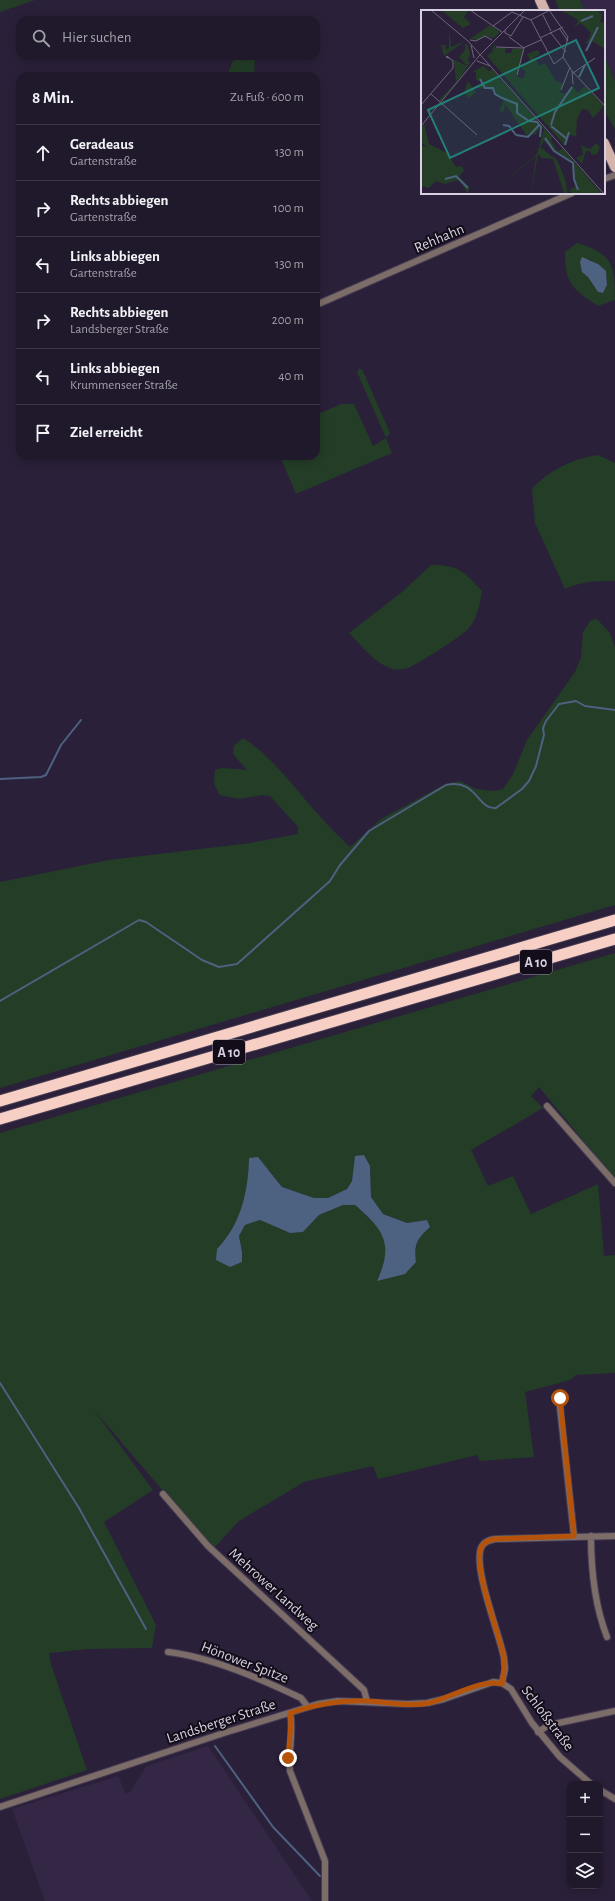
<!DOCTYPE html>
<html lang="de">
<meta charset="utf-8">
<style>
body{margin:0;font-family:"Alegreya Sans",sans-serif;background:#282133;color:#f1f3f6}
.controls{position:absolute;right:12px;bottom:12px;display:grid;overflow:hidden;border-radius:8px;box-shadow:0 2px 10px #0003}
.controls button{width:36px;height:36px;display:grid;place-items:center;padding:0;border:0;border-bottom:1px solid #3d3747;background:#20182b;color:#f1f3f6;font:20px sans-serif}
.stop{position:absolute;width:12px;height:12px;margin:-9px;border:3px solid #b45309;border-radius:50%;background:#fff}
.stop.end{background:#b45309;border-color:#fff;box-shadow:0 1px 4px #0008}
.list{margin:0;padding:0;list-style:none}
h2{display:flex;justify-content:space-between;align-items:center;height:52px;margin:0;padding:0 16px;font-size:17px}
h2 small{font-size:13px;font-weight:400;color:#a2a0a9}
.list li{display:grid;grid-template-columns:26px 1fr auto;gap:12px;align-items:center;box-sizing:border-box;height:56px;padding:0 16px;border-top:1px solid #3d3747}
.list b{display:block;font-size:15px;white-space:nowrap}
.list p{margin:0;font-size:13px;white-space:nowrap;color:#a2a0a9}
.list em{font-size:13px;font-style:normal;color:#a2a0a9}
.icon{flex:none;width:22px;height:22px;fill:none;stroke:currentColor;stroke-width:2;stroke-linecap:round;stroke-linejoin:round}
.map{position:relative;flex:none;width:615px;height:1901px;overflow:hidden}
.search{position:absolute;background:#20182b;box-shadow:0 2px 10px #0003;left:16px;top:16px;width:304px;height:44px;display:flex;align-items:center;gap:10px;box-sizing:border-box;padding:0 14px;border-radius:12px;color:#a2a0a9;font-size:15px}
.panel{position:absolute;background:#20182b;box-shadow:0 2px 10px #0003;left:16px;top:72px;width:304px;height:388px;border-radius:12px}
.map>svg:first-child{display:block}
.built{fill:#342645}
.green{fill:#233d27;fill-rule:evenodd}
.water{fill:#4d6180}
.lines{fill:none;stroke-linecap:round;stroke-linejoin:round}
.stream{stroke:#4d6180;stroke-width:2}
.minor-casing{stroke:#463c54;stroke-width:8}
.primary-casing{stroke:#463c54;stroke-width:12}
.motorway-casing{stroke:#463c54;stroke-width:13}
.minor{stroke:#7d6d68;stroke-width:6}
.primary{stroke:#d4b3aa;stroke-width:10}
.motorway{stroke:#f7cfc4;stroke-width:11}
.route{stroke:#b45309;stroke-width:5}
.labels{text-anchor:middle;stroke-width:4;stroke-linejoin:round;paint-order:stroke}
.shield{fill:#120d18;stroke:#9b96a4;stroke-width:1}
.shield-label{font-size:14px;font-weight:bold;fill:#d6d0e0}
.street-label{font-size:15px;fill:#d6d0e0;stroke:#120d18}
.inset-river{fill:none;stroke:#4d6180;stroke-width:2}
.inset-road{fill:none;stroke:#6f667c;stroke-width:1}
.view{fill:#237f79;fill-opacity:0.15;stroke:#237f79;stroke-width:2}
.inset-edge{fill:none;stroke:#d6d0e0;stroke-width:2}
</style>
<div class="map">
<svg width="615" height="1901" viewBox="0 0 615 1901">
<rect width="100%" height="100%" fill="#2b2039"/>
<path class="built" d="M580 0H615V81L604 55V11H585Z
M208 1746 312 1901H45L12 1809 118 1776 126 1794 131 1791 146 1766Z"/>
<path class="green" d="M0 0H35L0 12Z
M555 0H580L585 11H560Z
M604 55 615 81V129L604 111Z
M238 56H255L254 76H227L232 63Z
M577 243C613 254 615 265 615 300L598 306C573 289 565 285 565 252ZM589 259 606 271 607 285 603 293 598 292 588 277Z
M359 369H362L390 433 386 438 392 453 296 494 280 456H316V415L341 404H354L373 446 386 438 357 372Z
M598 455 615 463V581C596 581 582 581 565 589L535 523 532 489C547 471 575 458 598 455Z
M431 565C460 565 464 572 482 591 480 603 477 619 469 628 462 636 421 662 410 667 404 669 396 671 390 668 373 662 361 645 349 633L402 592Z
M597 619 610 633 615 647V905L0 1088V882L109 860 250 843 298 834V827L270 796 262 795 239 799 220 795 214 784 215 770 222 768 247 770 233 754 234 746 243 738C274 758 293 787 318 814 328 826 339 836 350 847L381 819 445 784 460 781 476 789 493 791 503 789 513 774 527 740 575 672 581 657 583 632 591 620Z
M615 953V1179L539 1087 531 1096 543 1108 471 1150 488 1186 513 1176 531 1214 598 1184 604 1256 615 1255V1373L576 1375 570 1380 525 1392 534 1457 480 1461 477 1455 378 1479 373 1466 304 1482 239 1521 214 1548 192 1525 94 1410 153 1490 104 1522 156 1625 152 1648 88 1649 49 1653 51 1664 87 1770 0 1799V1133ZM355 1156 370 1166 371 1197 383 1214 407 1223 427 1220C420 1234 414 1245 416 1262L377 1281C395 1243 384 1230 355 1205H343L319 1215 303 1232 290 1233 260 1220 245 1225 239 1236 242 1252 217 1249C241 1224 248 1192 249 1158L270 1171 282 1187 314 1198H328L347 1189 352 1181Z"/>
<path class="water" d="M582 257 598 264 606 271 607 285 603 293 598 292 588 277 582 272 580 262Z
M364 1155 370 1166 371 1197 383 1214 407 1223 427 1220 430 1227C417 1239 414 1243 416 1262L405 1274 377 1281C394 1244 384 1230 355 1205H343L319 1215 303 1232 290 1233 260 1220 245 1225 239 1236 242 1252V1262L230 1267 216 1260 217 1249C241 1224 248 1192 249 1158L258 1157 282 1187 314 1198H328L347 1189 352 1181 355 1156Z"/>
<g class="lines">
<path class="stream" d="M0 779 41 777 46 775 61 745 81 720
M0 1001 139 920 146 922 202 960 219 967 237 964 330 881 340 865 369 831 446 785C477 778 477 810 496 808L522 789 529 781 536 766 544 735 543 728 546 721 559 704 576 701 585 706 615 710
M0 1383 79 1508 146 1629
M215 1746 273 1827 320 1876"/>
<g class="minor-casing">
<path id="minor" d="M604 179 615 175
M316 305 572 193
M547 1106 615 1183
M559 1398 574 1536
M163 1494 208 1546 364 1690 367 1701
M591 1536C591 1569 595 1606 607 1637
M168 1652C211 1657 261 1679 301 1698L308 1707
M502 1683 505 1669 504 1658C500 1635 471 1564 482 1546 485 1541 490 1540 495 1539L615 1536
M290 1713C294 1730 288 1752 290 1771L325 1861V1901
M538 1732 549 1725 615 1711
M600 1790 615 1799
M0 1807 227 1732 318 1704 338 1701 408 1704 427 1703 444 1699 493 1682 502 1683 511 1689 532 1723 560 1757 591 1784"/>
</g>
<g class="primary-casing">
<path id="primary" d="M540 0 545 11
M604 143 615 167"/>
</g>
<g class="motorway-casing">
<path id="motorway" d="M0 1101 615 920
M0 1119 615 939"/>
</g>
<use href="#minor" class="minor"/>
<use href="#primary" class="primary"/>
<use href="#motorway" class="motorway"/>
</g>
<g class="lines">
<path class="route" d="M288 1758 291 1723 290 1713C316 1704 340 1700 368 1701 388 1702 409 1707 429 1703 450 1698 482 1678 502 1684L504 1669V1658C500 1635 471 1564 482 1546 485 1541 490 1540 495 1539L574 1536 560 1398"/>
</g>
<g class="labels">
<g class="shield">
<rect x="520" y="950" width="32" height="24" rx="3"/>
<rect x="213" y="1040" width="32" height="24" rx="3"/>
</g>
<g class="shield-label">
<text x="536" y="967">A 10</text>
<text x="229" y="1057">A 10</text>
</g>
<g class="street-label">
<text transform="translate(439 238) rotate(-23)" y="5">Rehhahn</text>
<text transform="translate(274 1589) rotate(42)" y="5">Mehrower Landweg</text>
<text transform="translate(245 1662) rotate(21)" y="5">Hönower Spitze</text>
<text transform="translate(548 1718) rotate(53)" y="5">Schloßstraße</text>
<text transform="translate(221 1721) rotate(-18)" y="5">Landsberger Straße</text>
</g>
</g>
<g transform="translate(421 10)">
<rect width="184" height="184" fill="#2b2039"/>
<path d="M20 0H48L43 7 50 14 42 18ZM139 0H184L177 2 181 4 179 12 184 13V39L171 31 167 34 163 32 167 31 170 23 160 13 152 17 157 12 156 9ZM69 15 79 22 73 28 65 26 57 30 49 29ZM28 24 29 25 30 37 44 31 23 46 20 35H25V40L28 38ZM74 32V38H85L84 43H90L91 39H102L100 55 95 66 102 69 105 62 100 58 109 50 106 44 117 40 119 44 113 48 119 56 124 53 134 70 142 74 139 82 144 84 152 76 157 83 164 76 183 96 172 108 167 100 161 99 156 109 155 126 148 125 145 135H143L66 46 71 42ZM46 33 49 42 47 51 49 53 39 68 20 91 18 90 35 72 33 51 25 46 46 56 38 47 44 40V34ZM62 56 68 61 71 59 131 127 130 130 135 139 138 141 141 138 181 184H151L148 180 154 177 152 154 134 142 123 131 119 137 136 150 144 169 147 184 143 183 132 149 121 148 117 144 110 184 115 146 68 184 116 144 123 119 121 118 120 127 119 117 115 124 106 126 84 94 83 101 78 102 83 90 74 84 72 80 56 78 61 72 55 70V62H51ZM47 71 55 82 48 88 43 83ZM3 114 8 134 26 143 35 157 41 156 43 161 38 166 48 177 47 184 38 170 23 174 15 171 8 178 0 176V135L6 137 0 132V117ZM175 133 179 137 176 144 171 145 169 141H165L161 154 155 148 162 145 160 135 169 139Z" fill="#233d27"/>
<path class="inset-river" d="M160 11 172 6M165 41 177 17M158 67 164 55M59 69 64 78H72L74 84 81 88 96 94V103L108 111 116 112 120 117 119 127M82 115 88 116 95 125M130 115 134 102 151 77M130 116 146 129M95 125 107 127 118 115M124 128 133 141 152 153 153 169 157 180M144 135 148 122M24 169 35 166 47 178"/>
<path class="inset-road" d="M10 0 47 31 183 184M49 0 81 22M122 5 130 21M110 10 129 0M72 16 91 2 110 10 133 54 142 47 147 27 128 0M138 18 147 31M84 20V23L90 26 102 7M129 22 145 42M88 27 103 38M119 28 142 17M49 30 55 31 64 26 71 30M50 35 53 48M75 37 102 38 120 30M142 47 151 61 184 96M56 51 69 56M151 61 152 74M152 63 174 48M96 65 103 38M140 80 149 57M10 84 56 125M0 95 32 58V51L26 46 25 47 28 48M0 116 58 46 104 0"/>
<path class="view" d="M155 30 178 78 29 148 7 100Z"/>
<rect width="184" height="184" class="inset-edge"/>
</g>
</svg>
<div class="controls">
<button>+</button>
<button>−</button>
<button><svg class="icon" aria-label="layers" viewBox="0 0 24 24"><path d="M12 4l9 5-9 5-9-5zM3 14l9 5 9-5"/></svg></button>
</div>
<div class="stop" style="left:560px;top:1398px"></div>
<div class="stop end" style="left:288px;top:1758px"></div>
<div class="search"><svg class="icon" aria-label="search" viewBox="0 0 24 24"><circle cx="10" cy="10" r="6"/><path d="M15 15l6 6"/></svg>Hier suchen</div>
<section class="panel">
<h2>8 Min.<small>Zu Fuß · 600 m</small></h2>
<ul class="list">
<li><svg class="icon" aria-label="ahead" viewBox="0 0 24 24"><path d="M12 20V5M6 11l6-6 6 6"/></svg><div><b>Geradeaus</b><p>Gartenstraße</p></div><em>130 m</em></li>
<li><svg class="icon" aria-label="right" viewBox="0 0 24 24"><path d="M7 20v-9h11M14 6l5 5-5 5"/></svg><div><b>Rechts abbiegen</b><p>Gartenstraße</p></div><em>100 m</em></li>
<li><svg class="icon" aria-label="left" viewBox="0 0 24 24"><path d="M17 20v-9H6M10 6l-5 5 5 5"/></svg><div><b>Links abbiegen</b><p>Gartenstraße</p></div><em>130 m</em></li>
<li><svg class="icon" aria-label="right" viewBox="0 0 24 24"><path d="M7 20v-9h11M14 6l5 5-5 5"/></svg><div><b>Rechts abbiegen</b><p>Landsberger Straße</p></div><em>200 m</em></li>
<li><svg class="icon" aria-label="left" viewBox="0 0 24 24"><path d="M17 20v-9H6M10 6l-5 5 5 5"/></svg><div><b>Links abbiegen</b><p>Krummenseer Straße</p></div><em>40 m</em></li>
<li><svg class="icon" aria-label="arrive" viewBox="0 0 24 24"><path d="M6 21V4h12l-3 4 3 4H6"/></svg><div><b>Ziel erreicht</b></div></li>
</ul>
</section>
</div>
